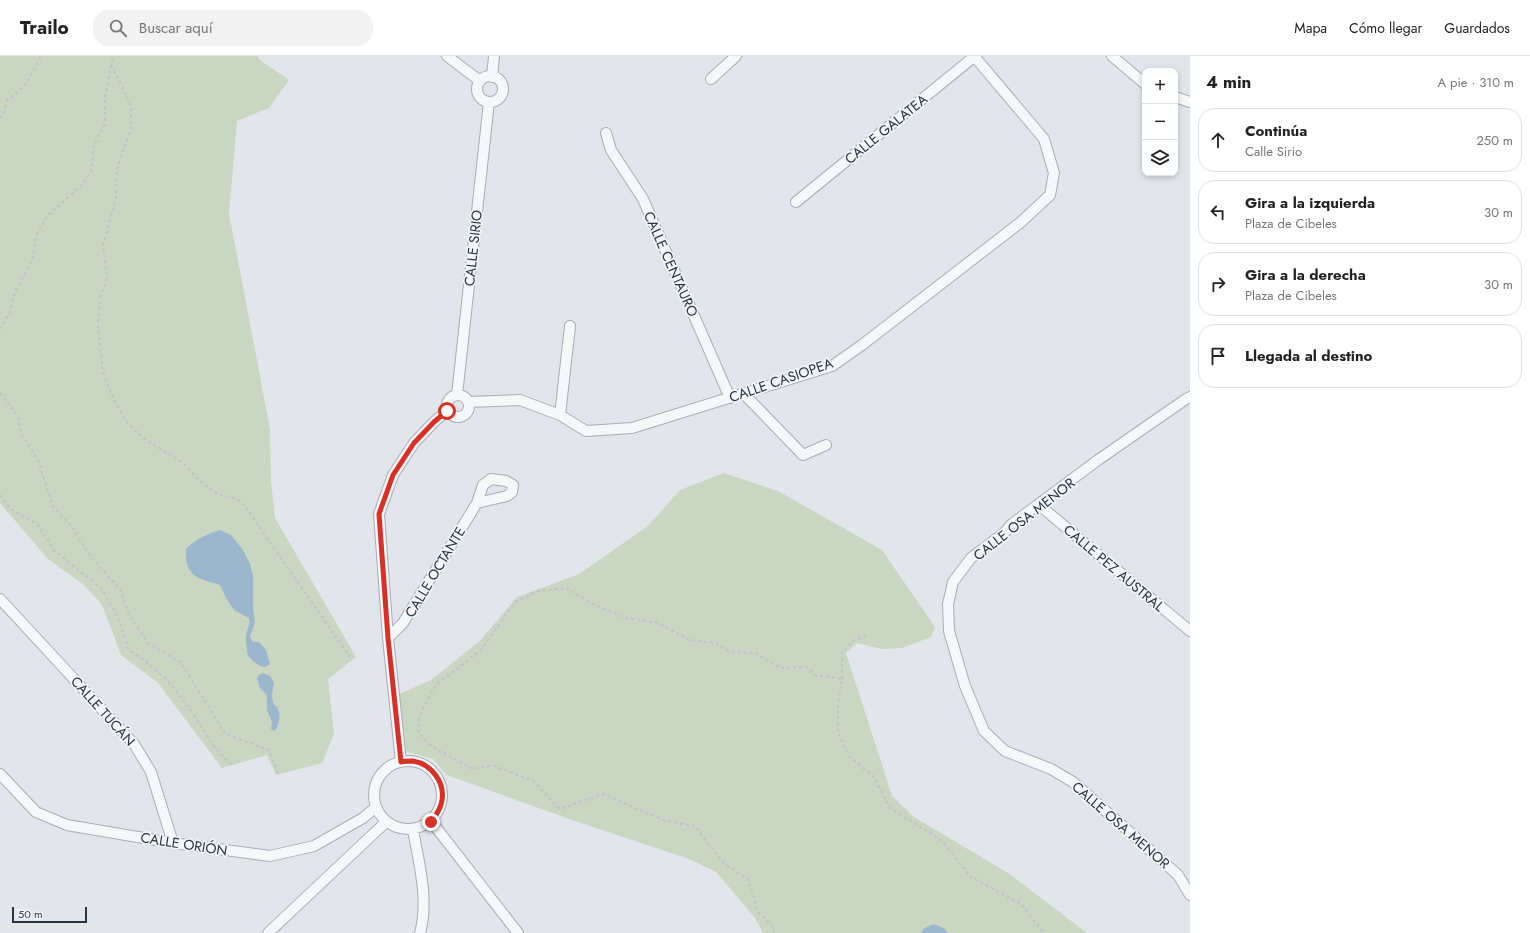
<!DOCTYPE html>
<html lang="es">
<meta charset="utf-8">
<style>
body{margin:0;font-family:Jost,sans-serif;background:#f2f2f2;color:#222}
.controls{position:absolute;right:12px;top:12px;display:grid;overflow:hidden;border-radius:8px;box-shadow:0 2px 6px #0003}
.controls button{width:36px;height:36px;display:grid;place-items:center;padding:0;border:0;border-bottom:1px solid #e0e0e0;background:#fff;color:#222;font:20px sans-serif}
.scale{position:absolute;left:12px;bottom:10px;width:75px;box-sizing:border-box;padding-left:4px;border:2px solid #283444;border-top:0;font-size:11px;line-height:14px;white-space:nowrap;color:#283444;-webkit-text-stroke:3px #f2f5f8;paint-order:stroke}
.stop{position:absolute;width:12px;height:12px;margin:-9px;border:3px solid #d93025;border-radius:50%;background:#fff}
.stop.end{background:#d93025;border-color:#fff;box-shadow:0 1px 4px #0008}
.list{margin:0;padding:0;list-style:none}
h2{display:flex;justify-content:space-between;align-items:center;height:52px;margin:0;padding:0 16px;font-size:17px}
h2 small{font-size:13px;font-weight:400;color:#767676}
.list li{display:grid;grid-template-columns:26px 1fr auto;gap:12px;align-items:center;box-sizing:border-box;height:64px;margin:0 8px 8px;padding:0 8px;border:1px solid #e0e0e0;border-radius:16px}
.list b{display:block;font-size:15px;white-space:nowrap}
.list p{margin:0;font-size:13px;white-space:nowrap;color:#767676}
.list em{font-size:13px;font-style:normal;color:#767676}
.icon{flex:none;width:22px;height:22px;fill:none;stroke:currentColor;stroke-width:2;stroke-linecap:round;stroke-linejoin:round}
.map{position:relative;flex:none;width:1190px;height:877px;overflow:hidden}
header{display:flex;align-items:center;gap:24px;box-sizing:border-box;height:56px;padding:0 20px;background:#fff;border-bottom:1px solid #e0e0e0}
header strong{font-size:19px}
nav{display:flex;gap:22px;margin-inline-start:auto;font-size:14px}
.search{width:280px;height:36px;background:#f2f2f2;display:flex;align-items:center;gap:10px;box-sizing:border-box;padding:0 14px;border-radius:16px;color:#767676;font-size:15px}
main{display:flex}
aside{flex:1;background:#fff}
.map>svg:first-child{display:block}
.green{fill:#c8d6c2}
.water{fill:#9bb6cd}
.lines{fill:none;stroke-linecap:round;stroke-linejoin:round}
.minor-casing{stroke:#a6adb6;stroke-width:12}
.path{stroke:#c0c4ca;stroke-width:2;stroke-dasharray:3 3;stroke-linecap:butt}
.minor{stroke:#f5f7f9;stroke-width:10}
.route{stroke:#d93025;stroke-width:5}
.labels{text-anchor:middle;stroke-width:3.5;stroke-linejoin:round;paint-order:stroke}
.street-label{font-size:14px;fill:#283444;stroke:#f2f5f8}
</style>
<header>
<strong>Trailo</strong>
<div class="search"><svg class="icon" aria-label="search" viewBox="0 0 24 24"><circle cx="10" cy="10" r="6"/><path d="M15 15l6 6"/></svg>Buscar aquí</div>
<nav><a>Mapa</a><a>Cómo llegar</a><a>Guardados</a></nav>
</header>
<main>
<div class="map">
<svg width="1190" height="877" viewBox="0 0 1190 877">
<rect width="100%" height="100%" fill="#e2e6eb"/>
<path class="green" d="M0 0H257L260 4 289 24 269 52 237 65 229 157 270 373 271 425 275 462 356 601 328 623 334 678 322 707 276 719 267 699 222 712 158 627 121 599 102 549 84 529 48 503 0 447Z
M724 417 778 435 882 494 935 571 931 581 902 592 882 593 857 587 846 597 892 740 914 761 1008 817 1087 877H763L755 862 716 816 689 803 575 765 447 719 433 703 405 695 399 638 431 624 480 585 517 541 579 518 648 470 680 434Z"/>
<path class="water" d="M220 474 231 479 243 494 250 508 253 520V552L255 566 250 581 253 586H259L266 594 270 608 266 611C258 611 251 604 247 597 248 591 245 587 246 581 246 574 251 569 249 562L234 554 226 542 220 529C198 523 184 520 186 493 195 484 206 478 220 474Z
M263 617 270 620 274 627C273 634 271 639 273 646 274 650 274 648 277 651 281 657 280 670 274 675L271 673 272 666 267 654V639L260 632 257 622 259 619Z
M934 868 945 873 948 877H921L923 873Z"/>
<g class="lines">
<g class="minor-casing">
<path id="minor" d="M447 0 480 25
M1112 0 1145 28
M477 33a13 13 0 1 1 26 0a13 13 0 1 1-26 0Z
M492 21 494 0
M711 23 736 0
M1175 41 1190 46
M606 77 611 94 643 143 730 342
M796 146 975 0
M744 338 803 399 826 389
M447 350a11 11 0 1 1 22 0a11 11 0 1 1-22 0Z
M457 339 489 46
M1190 341 1186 343 1098 404 1012 468 1004 477 971 502 953 526 948 548 949 575 965 630 984 675 1005 695 1051 713 1073 726 1178 819 1190 839
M468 346 520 344 560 359 586 375 632 372 832 310 862 289 1021 166 1050 139 1054 117 1044 83 974 0
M560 359 570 270
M1039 449 1190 575
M0 543 134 688 151 716 173 787
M388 582 403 567 477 447 483 429 491 423 506 425 513 429 512 436 507 440 477 447
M374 739a34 34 0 1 1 68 0a34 34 0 1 1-68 0Z
M401 706 388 582 379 458 393 419 414 387 434 366 447 355
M0 718 36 756 67 769 173 787 270 800 314 790 363 762 376 751
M431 765 518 877
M413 774C419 807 429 844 420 877
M268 877 386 766"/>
</g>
<path class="path" d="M111 9 123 32 131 52V73L117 113 116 142 103 190 107 223 100 242 98 271 103 316 113 342 127 366 143 382 182 406 203 428 220 439 235 442 244 449 352 604
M0 62 3 59 7 45 26 28 41 0
M0 273 10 256 15 235 32 206 37 178 48 159 83 128 91 115 94 89 105 67V40L113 0
M0 337 18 360 21 378 37 402 53 450 72 471 91 501 120 533 129 558 148 587 181 607 225 678 269 694 278 718
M0 439 11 453 37 468 55 495 103 534 118 562 129 594 144 604 169 626 190 653 215 692 232 709
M842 623V596L854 584 866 580
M774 877 771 868 758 856 748 823 723 807 695 770 666 765 603 738 560 753 533 725 492 709 473 713 431 690 418 677 419 660 436 629 482 593 515 546 539 535 566 532 593 548 626 562 658 567 689 584 716 587 730 596 756 597 779 612 806 611 815 619 842 623 838 647V677L850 701 874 721 890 752 941 784 971 821 1021 848 1044 877"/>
<use href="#minor" class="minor"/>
</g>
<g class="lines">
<path class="route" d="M431 766C436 759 441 753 442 744 445 726 431 708 413 705 409 705 405 705 401 706L388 582 379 458 393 419 414 387 434 366 447 355"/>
</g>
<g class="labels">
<g class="street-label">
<text transform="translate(886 73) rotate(-39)" y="5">CALLE GALATEA</text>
<text transform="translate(473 192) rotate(-84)" y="5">CALLE SIRIO</text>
<text transform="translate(671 208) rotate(66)" y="5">CALLE CENTAURO</text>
<text transform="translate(781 324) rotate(-19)" y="5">CALLE CASIOPEA</text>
<text transform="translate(1024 463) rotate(-38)" y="5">CALLE OSA MENOR</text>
<text transform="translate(1114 512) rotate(40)" y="5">CALLE PEZ AUSTRAL</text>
<text transform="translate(435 516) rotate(-59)" y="5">CALLE OCTANTE</text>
<text transform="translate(103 655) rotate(48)" y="5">CALLE TUCÁN</text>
<text transform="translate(1121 769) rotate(41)" y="5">CALLE OSA MENOR</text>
<text transform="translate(184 788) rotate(9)" y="5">CALLE ORIÓN</text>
</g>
</g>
</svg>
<div class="controls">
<button>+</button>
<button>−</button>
<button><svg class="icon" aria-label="layers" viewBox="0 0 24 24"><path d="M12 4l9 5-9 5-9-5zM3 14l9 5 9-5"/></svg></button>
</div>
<div class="scale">50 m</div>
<div class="stop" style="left:447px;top:355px"></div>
<div class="stop end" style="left:431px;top:766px"></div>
</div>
<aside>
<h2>4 min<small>A pie · 310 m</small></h2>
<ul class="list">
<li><svg class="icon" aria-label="ahead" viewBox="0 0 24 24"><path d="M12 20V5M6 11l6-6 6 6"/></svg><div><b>Continúa</b><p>Calle Sirio</p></div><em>250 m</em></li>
<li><svg class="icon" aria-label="left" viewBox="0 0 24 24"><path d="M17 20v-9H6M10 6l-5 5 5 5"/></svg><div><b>Gira a la izquierda</b><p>Plaza de Cibeles</p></div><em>30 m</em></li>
<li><svg class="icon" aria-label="right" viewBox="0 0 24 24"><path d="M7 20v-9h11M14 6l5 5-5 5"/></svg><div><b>Gira a la derecha</b><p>Plaza de Cibeles</p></div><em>30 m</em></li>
<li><svg class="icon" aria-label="arrive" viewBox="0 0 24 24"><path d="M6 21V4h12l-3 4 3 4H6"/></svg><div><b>Llegada al destino</b></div></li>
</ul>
</aside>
</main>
